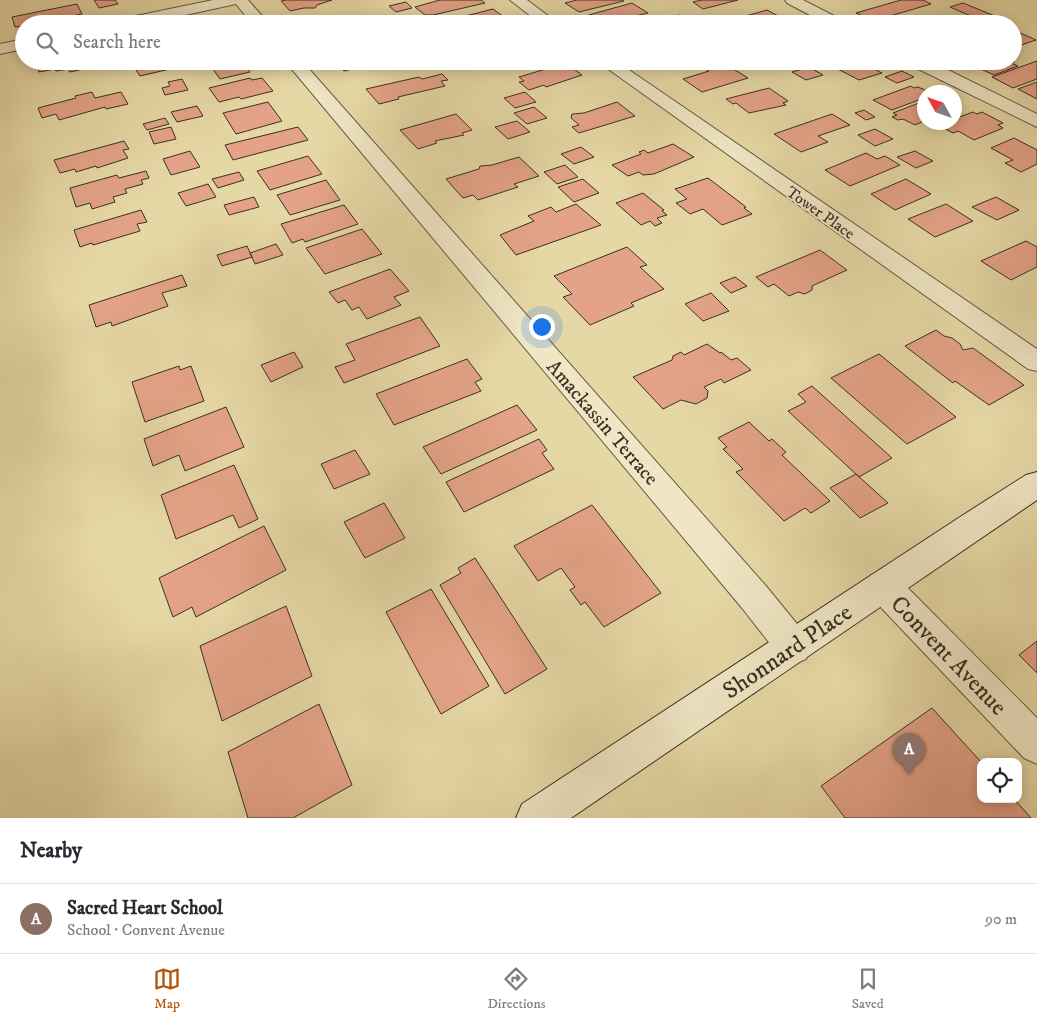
<!DOCTYPE html>
<meta charset="utf-8">
<style>
body{margin:0;font-family:"IM FELL DW Pica",serif;background:#f2f2f3;color:#2b2b33}
.controls{position:absolute;right:15px;bottom:15px;display:grid;overflow:hidden;border-radius:10px;box-shadow:0 2px 12px #0003}
.controls button{width:45px;height:45px;display:grid;place-items:center;padding:0;border:0;border-bottom:1px solid #e1e1e2;background:#fff;color:#2b2b33;font:25px sans-serif}
.compass{position:absolute;left:917px;top:85px;width:45px;height:45px;border-radius:50%;background:#fff;box-shadow:0 2px 12px #0003;rotate:310deg}
.you{position:absolute;left:541px;top:326px;width:18px;height:18px;margin:-12px;border:4px solid #fff;border-radius:50%;background:#1a73e8;box-shadow:0 0 0 8px #1a73e833}
.badge{display:grid;place-items:center;width:32px;height:32px;border-radius:50%;background:#b45309;color:#fff;font-size:16px;font-weight:700}
.pin{position:absolute;translate:-50% -41px;filter:drop-shadow(0 1px 2px #0008)}
.pin::after{content:'';position:absolute;top:26px;width:18px;height:15px;background:inherit;clip-path:polygon(0 0,100% 0,50% 100%)}
.list{margin:0;padding:0;list-style:none}
h2{display:flex;justify-content:space-between;align-items:center;height:65px;margin:0;padding:0 20px;font-size:21px}
h2 small{font-size:16px;font-weight:400;color:#7c7c81}
.list li{display:grid;grid-template-columns:32px 1fr auto;gap:15px;align-items:center;box-sizing:border-box;height:70px;padding:0 20px;border-top:1px solid #e1e1e2}
.list b{display:block;font-size:19px;white-space:nowrap}
.list p{margin:0;font-size:16px;white-space:nowrap;color:#7c7c81}
.list em{font-size:16px;font-style:normal;color:#7c7c81}
.icon{flex:none;width:28px;height:28px;fill:none;stroke:currentColor;stroke-width:2;stroke-linecap:round;stroke-linejoin:round}
.map{position:relative;flex:none;width:1037px;height:818px;overflow:hidden}
.search{position:absolute;background:#fff;box-shadow:0 2px 12px #0003;left:15px;right:15px;top:15px;height:55px;display:flex;align-items:center;gap:12px;box-sizing:border-box;padding:0 18px;border-radius:28px;color:#7c7c81;font-size:19px}
.sheet{height:135px;background:#fff}
nav{display:flex;justify-content:space-around;align-items:center;box-sizing:border-box;height:70px;border-top:1px solid #e1e1e2;background:#fff;font-size:14px;color:#7c7c81}
nav a{display:grid;justify-items:center;gap:2px}
nav .on{color:#b45309}
.map>svg:first-child{display:block}
.building{fill:#e4a388;stroke:#3a3024}
.lines{fill:none;stroke-linecap:round;stroke-linejoin:round}
.street-casing{stroke:#655a44;stroke-width:2}
.secondary-casing{stroke:#3a3024;stroke-width:2}
.street{fill:#efe6c4;fill-rule:evenodd}
.secondary{fill:#efe6c4;fill-rule:evenodd}
.labels{text-anchor:middle;stroke-width:4;stroke-linejoin:round;paint-order:stroke}
.far-street-label{font-size:16px;fill:#3a3024;stroke:#efe6c4}
.street-label{font-size:20px;fill:#3a3024;stroke:#efe6c4}
.near-street-label{font-size:24px;fill:#3a3024;stroke:#efe6c4}
</style>
<div class="map">
<svg width="1037" height="818" viewBox="0 0 1037 818">
<rect width="100%" height="100%" fill="#e6d8a5"/>
<filter id="stains"><feTurbulence type="fractalNoise" baseFrequency=".004" numOctaves="4"/><feColorMatrix values="0 0 0 0 .2 0 0 0 0 .09 0 0 0 0 .02 0 0 0 .5 -.17"/></filter>
<radialGradient id="worn" r=".72"><stop offset=".6" stop-color="#630" stop-opacity="0"/><stop offset="1" stop-color="#630" stop-opacity=".3"/></radialGradient>
<path class="building" d="M94 0H115L118 4 99 8Z
M286 0H332L317 5 315 8H304L290 11 281 1Z
M440 0H481L485 3 433 15H425L415 7Z
M577 0H623L624 1 579 12 565 3Z
M702 0H738L703 9 693 2Z
M901 0H923L931 4 873 21 856 13Z
M406 2 412 8 396 12 389 6Z
M632 3 648 13 599 24 585 16Z
M963 3 1002 19 989 24 950 7Z
M77 4 82 14 33 24H24V26L15 27 12 17Z
M493 9 508 20 492 24H450L446 21Z
M767 10 784 19 766 24H729L725 22Z
M679 15 694 23 670 24 663 19Z
M357 16 360 19 374 16 382 23 387 24H325Z
M934 18 947 24H914Z
M427 19 434 24 408 23Z
M1018 32 1036 40 1021 45 1013 41V33Z
M41 61H107L106 64 70 72 68 69 56 71 55 69 39 72 36 62Z
M147 61H184L187 65 140 76 133 65Z
M212 61H246L247 64 251 63 253 66 247 68 250 72 220 79 208 62Z
M336 61H375L376 63 374 66 368 67H360L344 71Z
M655 61H698L667 69Z
M732 61H757L741 66Z
M842 61H859L882 73 859 80 830 65Z
M982 61H1013L1015 62 1011 63 1018 66 994 75 972 65Z
M1037 61V79L1013 88 992 77Z
M566 63 582 75 546 87 544 85 529 90 519 82 524 81 519 77Z
M714 64 719 67 727 65 748 78 702 92 683 79 709 71 703 67Z
M809 67 823 75 806 80 792 72Z
M902 71 914 77 897 83 885 77Z
M442 74 448 80 441 81 445 86 398 97 399 99 379 104 366 89 419 77 422 79Z
M250 78 252 80 262 78 273 91 241 99 239 97 219 102 209 88Z
M182 79 188 90 165 95 162 88 170 86 168 82Z
M1037 82V99L1018 89Z
M911 86 914 88 918 87 930 92H924V98L892 110 873 100Z
M769 88 788 101 783 103 786 105 749 113 736 103 733 104 726 99Z
M92 92 95 98 121 92 128 104 106 109 105 107 59 120 56 114 42 118 38 108 76 98 75 96Z
M525 92 536 102 515 108 504 98Z
M924 101V121L915 125 903 119 898 120 892 117 897 115 893 113Z
M268 102 282 121 236 134 223 113Z
M617 102 635 116 579 133 572 127 579 125 571 118 572 114 584 113Z
M197 106 203 116 177 122 171 112Z
M534 107 547 118 527 124 514 113Z
M864 110 875 117 866 120 855 113Z
M973 112 977 114 982 112 1003 123 998 125 1003 128 974 140 958 131 953 133 938 125 954 122V119Z
M456 114 472 130 462 133 464 135 435 141 437 143 418 149 400 130Z
M832 114 850 125 818 136 828 142 801 152 774 134Z
M165 118 169 124 147 130 143 124Z
M517 121 530 132 508 139 495 127Z
M171 127 176 139 154 144 149 132Z
M298 127 308 140 233 160 225 145Z
M875 129 893 139 875 146 858 135Z
M1014 138 1037 150V164L1021 172 1005 163 1013 160 991 148Z
M124 141 129 149 123 150 128 158 97 168 96 166 76 172 75 169 60 173 54 160Z
M673 144 694 157 654 174 643 175 639 172 628 176 612 165 641 154 639 152 644 150 648 153Z
M581 147 594 157 574 164 561 154Z
M190 151 200 167 171 175 163 159Z
M915 151 933 161 916 168 897 157Z
M866 153 877 159 885 156 900 165 850 186 825 170Z
M308 156 322 174 270 190 257 171Z
M519 157 539 176 514 184 518 187 478 200 473 195 463 198 446 179 479 169 480 166 492 165Z
M565 165 578 177 557 184 544 172Z
M146 171 149 178 141 180 143 184 125 189 127 193 113 197 115 202 92 209 90 203 76 207 70 188 117 175 119 178Z
M239 172 244 180 218 188 212 179Z
M708 178 746 207 744 208 752 214 722 225 703 209 690 214 676 203 687 199 675 189Z
M583 179 599 193 574 202 558 187Z
M906 179 931 194 895 210 871 194Z
M326 180 340 200 290 215 277 195Z
M208 184 216 197 186 206 178 193Z
M643 193 664 210 662 211 667 215 657 218 662 223 655 226 650 221 641 225 616 203Z
M254 197 259 207 229 215 224 205Z
M996 197 1019 210 997 220 972 207Z
M576 204 601 225 516 255 500 235 534 221 528 216 551 207 556 212Z
M946 204 973 221 935 237 908 219Z
M344 205 358 224 305 242 303 239 292 243 281 224Z
M141 210 147 222 137 224 140 231 93 245 92 243 80 247 74 230Z
M362 229 382 254 325 274 306 248Z
M1026 241 1037 247V267L1011 280 981 261Z
M276 244 283 255 255 264 250 253Z
M247 246 252 257 222 266 217 255Z
M627 247 647 265 640 267 664 289 631 303 634 306 590 325 563 297 572 294 554 276Z
M820 250 847 270 812 286V290L805 294 798 292 789 296 774 284 768 287 756 277Z
M390 269 409 291 394 297 401 305 367 319 359 307 352 310 345 300 338 303 329 292Z
M182 275 187 286 162 293 168 306 112 326 111 322 96 327 89 305Z
M735 277 747 286 731 293 720 283Z
M711 293 729 311 703 321 685 304Z
M420 317 440 346 344 383 335 367 355 360 346 344Z
M936 330 944 336 952 338 960 344 963 350 973 348 1024 385 989 405 955 381 953 383 905 346Z
M707 344 720 353 721 352 731 360 737 358 751 370 724 383 721 379 704 387 708 391 707 398 696 404 681 400 663 409 633 377 672 360 673 356 681 352 684 355Z
M294 352 303 367 271 382 261 365Z
M879 354 956 417 907 444 831 378Z
M467 359 482 379 475 382 481 391 394 425 376 394Z
M179 366 180 370 191 366 204 401 145 422 132 382Z
M812 386 892 458 859 477 788 411 806 402 798 394Z
M517 405 537 430 441 474 423 447Z
M226 407 244 447 185 471 179 455 153 466 144 439Z
M749 422 769 441 772 439 786 452 782 455 830 501 811 513 805 508 784 521 736 472 743 469 723 449 727 447 718 438Z
M539 439 547 450 542 453 554 469 464 512 446 482Z
M355 450 370 474 334 489 321 464Z
M234 465 258 519 239 528 233 515 176 539 161 495Z
M856 474 888 503 860 518 830 488Z
M384 503 405 538 365 558 344 522Z
M592 505 661 593 604 627 585 602 581 605 570 590 575 587 561 568 538 581 514 546Z
M264 526 286 570 196 617 192 607 173 617 159 578Z
M475 558 547 669 505 694 440 585 461 573 458 568Z
M431 589 489 686 441 714 386 612Z
M286 606 312 676 222 721 200 646Z
M1037 641V673L1019 655Z
M319 704 352 785 293 818H248L228 752Z
M932 708 981 762V799H1014L1031 818H845L821 786Z"/>
<g class="lines">
<g class="street-casing">
<path id="street" d="M213 0H248L269 24H252L236 4 144 24H113L116 21 121 19Z
M510 0H527L559 24H541Z
M785 0H803L844 21 847 24H827L787 3Z
M24 39V49L0 54V44Z
M285 61H302L766 586 806 635 811 647 806 659 794 664 782 659 742 608Z
M597 61H616L1037 349V371L1028 369Z
M908 61H930L1037 114V127L910 65Z
M883 571 895 575 1037 718V764L1024 758 871 597 866 586 871 575Z"/>
</g>
<g class="secondary-casing">
<path id="secondary" d="M1037 472V500L571 818H516L522 804 960 517 1026 475Z"/>
</g>
<use href="#street" class="street"/>
<use href="#secondary" class="secondary"/>
</g>
<g class="labels">
<g class="far-street-label">
<text transform="translate(821 212) rotate(35)" y="6">Tower Place</text>
</g>
<g class="street-label">
<text transform="translate(603 422) rotate(49)" y="7">Amackassin Terrace</text>
</g>
<g class="near-street-label">
<text transform="translate(787 651) rotate(-34)" y="8">Shonnard Place</text>
<text transform="translate(949 655) rotate(46)" y="8">Convent Avenue</text>
</g>
</g>
<rect width="100%" height="100%" filter="url(#stains)"/>
<rect width="100%" height="100%" fill="url(#worn)"/>
</svg>
<div class="controls">
<button><svg class="icon" aria-label="locate" viewBox="0 0 24 24"><circle cx="12" cy="12" r="6"/><path d="M12 2v4M12 18v4M2 12h4M18 12h4"/></svg></button>
</div>
<svg class="compass" viewBox="-18 -18 36 36"><path d="M0-13l5 13h-10z" fill="#e53935"/><path d="M0 13l5-13h-10z" fill="#7c7c81"/></svg>
<div class="you"></div>
<div class="pin badge" style="left:909px;top:774px;background:#8d6e63">A</div>
<div class="search"><svg class="icon" aria-label="search" viewBox="0 0 24 24"><circle cx="10" cy="10" r="6"/><path d="M15 15l6 6"/></svg>Search here</div>
</div>
<section class="sheet">
<h2>Nearby<small></small></h2>
<ul class="list">
<li><span class="badge" style="background:#8d6e63">A</span><div><b>Sacred Heart School</b><p>School · Convent Avenue</p></div><em>90 m</em></li>
</ul>
</section>
<nav>
<a class="on"><svg class="icon" aria-label="map" viewBox="0 0 24 24"><path d="M3 6l6-2 6 2 6-2v14l-6 2-6-2-6 2zM9 4v14M15 6v14"/></svg>Map</a>
<a><svg class="icon" aria-label="directions" viewBox="0 0 24 24"><path d="M12 3l9 9-9 9-9-9zM9 14v-3h6M13 9l2 2-2 2"/></svg>Directions</a>
<a><svg class="icon" aria-label="saved" viewBox="0 0 24 24"><path d="M7 4h10v16l-5-4-5 4z"/></svg>Saved</a>
</nav>
